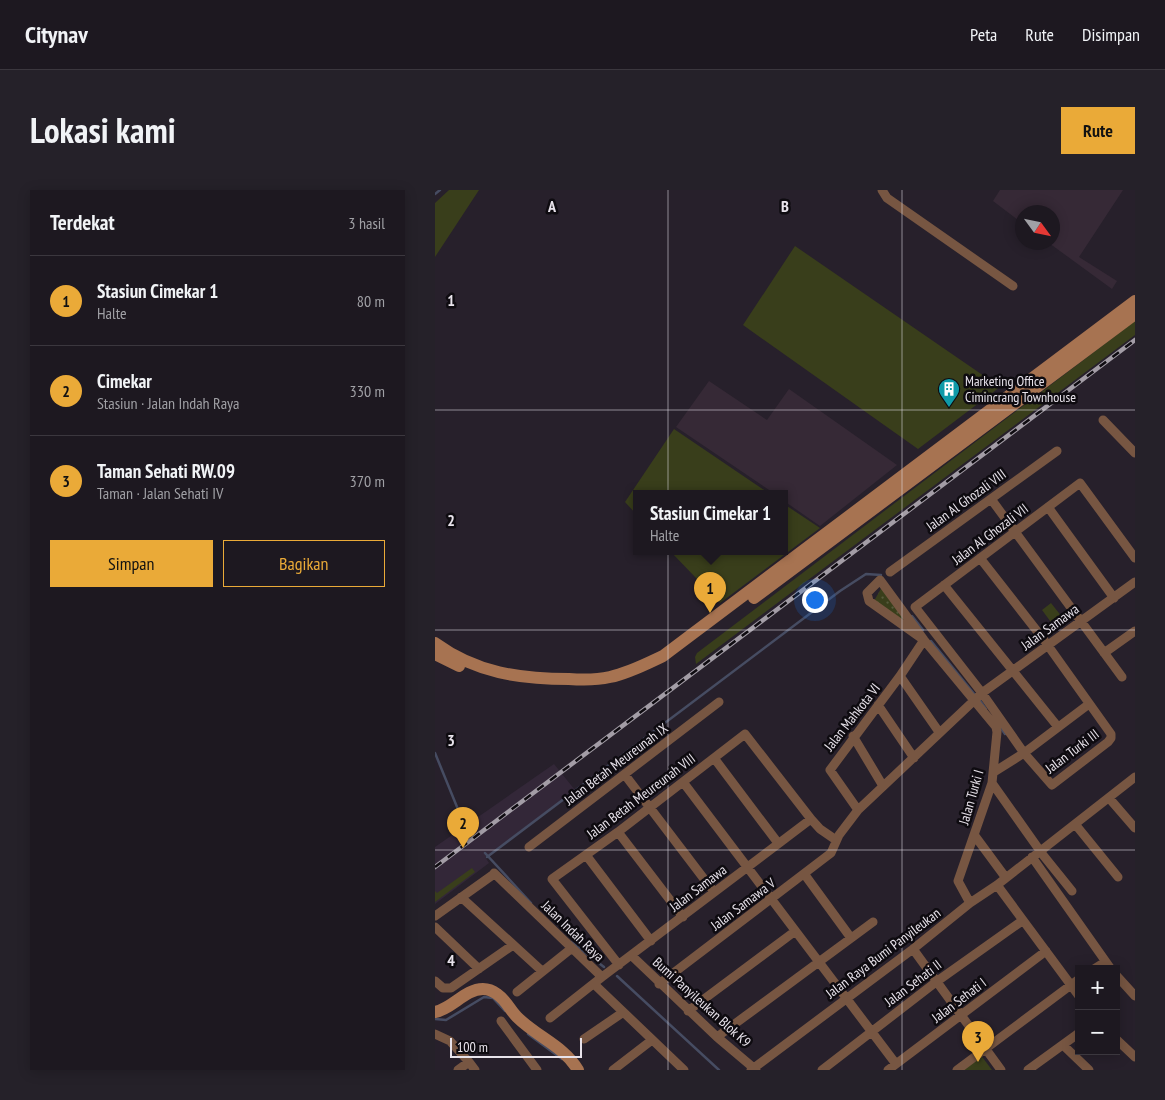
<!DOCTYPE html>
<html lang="id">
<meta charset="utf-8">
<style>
body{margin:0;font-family:"PT Sans Narrow",sans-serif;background:#252129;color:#f1f3f6}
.controls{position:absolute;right:15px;bottom:15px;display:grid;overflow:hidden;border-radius:0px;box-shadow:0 2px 12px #0003}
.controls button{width:45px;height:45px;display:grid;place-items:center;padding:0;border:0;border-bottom:1px solid #3b373e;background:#1d1820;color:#f1f3f6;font:25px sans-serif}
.compass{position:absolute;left:580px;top:15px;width:45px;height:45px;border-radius:50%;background:#1d1820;box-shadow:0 2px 12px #0003;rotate:123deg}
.scale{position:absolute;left:15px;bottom:12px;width:132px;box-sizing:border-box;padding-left:5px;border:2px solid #e8e3eb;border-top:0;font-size:14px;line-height:18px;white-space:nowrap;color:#e8e3eb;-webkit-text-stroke:4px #0e0b10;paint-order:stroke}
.you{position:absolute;left:379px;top:409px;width:18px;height:18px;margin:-12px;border:4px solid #fff;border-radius:50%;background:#1a73e8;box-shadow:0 0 0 8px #1a73e833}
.badge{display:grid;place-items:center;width:32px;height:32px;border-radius:50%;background:#eaaa38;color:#111;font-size:16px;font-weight:700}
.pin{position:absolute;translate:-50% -41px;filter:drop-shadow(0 1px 2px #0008)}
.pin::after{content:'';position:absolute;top:26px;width:18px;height:15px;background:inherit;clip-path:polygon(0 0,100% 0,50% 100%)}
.popup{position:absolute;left:198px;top:300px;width:155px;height:65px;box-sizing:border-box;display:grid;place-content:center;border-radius:0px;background:#1d1820;filter:drop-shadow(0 1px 4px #0005);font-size:16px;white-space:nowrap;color:#a0a0a5}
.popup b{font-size:19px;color:#f1f3f6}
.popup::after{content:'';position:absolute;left:50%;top:100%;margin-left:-10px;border:10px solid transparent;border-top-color:#1d1820}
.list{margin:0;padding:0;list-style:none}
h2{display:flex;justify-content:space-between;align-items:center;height:65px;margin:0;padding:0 20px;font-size:21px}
h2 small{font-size:16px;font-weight:400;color:#a0a0a5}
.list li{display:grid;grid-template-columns:32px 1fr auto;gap:15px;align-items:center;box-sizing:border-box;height:90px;padding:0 20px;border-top:1px solid #3b373e}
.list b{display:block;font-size:19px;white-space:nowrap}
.list p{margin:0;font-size:16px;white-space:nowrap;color:#a0a0a5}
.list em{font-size:16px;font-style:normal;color:#a0a0a5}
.actions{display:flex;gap:10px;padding:15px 20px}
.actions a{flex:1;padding:11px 0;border:1px solid #eaaa38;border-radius:0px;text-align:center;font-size:18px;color:#eaaa38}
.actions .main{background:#eaaa38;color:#111}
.map{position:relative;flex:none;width:700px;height:880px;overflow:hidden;border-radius:0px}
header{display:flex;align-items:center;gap:30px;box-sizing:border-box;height:70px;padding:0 25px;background:#1d1820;border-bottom:1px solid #3b373e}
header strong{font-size:24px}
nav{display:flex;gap:28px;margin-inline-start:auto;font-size:18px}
.intro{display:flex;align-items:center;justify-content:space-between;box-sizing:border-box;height:120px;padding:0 30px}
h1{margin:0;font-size:35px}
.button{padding:12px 22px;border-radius:0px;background:#eaaa38;color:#111;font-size:18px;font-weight:700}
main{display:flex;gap:30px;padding:0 30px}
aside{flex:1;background:#1d1820;border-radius:0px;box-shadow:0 2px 12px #0003}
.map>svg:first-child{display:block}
.commercial{fill:#362936}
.built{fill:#332738}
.green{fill:#393e1b}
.garden{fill:url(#garden-dots)}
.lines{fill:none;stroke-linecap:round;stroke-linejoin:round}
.stream{stroke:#464c62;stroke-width:2.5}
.street{stroke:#775642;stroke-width:9}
.secondary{stroke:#a77351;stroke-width:12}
.rail-casing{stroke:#a39da6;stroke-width:4.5}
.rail{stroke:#0e0b10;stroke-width:2.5;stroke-dasharray:8;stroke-linecap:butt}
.grid{fill:none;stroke:#e8e3eb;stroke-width:1;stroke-opacity:0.55}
.labels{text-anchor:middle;stroke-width:5;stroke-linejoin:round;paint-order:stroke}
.poi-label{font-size:14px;fill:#e8e3eb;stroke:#0e0b10;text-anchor:start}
.street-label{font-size:14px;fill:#e8e3eb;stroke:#0e0b10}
.grid-label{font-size:16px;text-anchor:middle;font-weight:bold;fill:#e8e3eb;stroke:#0e0b10;stroke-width:5;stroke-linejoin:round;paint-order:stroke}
</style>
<header>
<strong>Citynav</strong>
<nav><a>Peta</a><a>Rute</a><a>Disimpan</a></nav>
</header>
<div class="intro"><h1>Lokasi kami</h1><a class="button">Rute</a></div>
<main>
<aside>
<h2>Terdekat<small>3 hasil</small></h2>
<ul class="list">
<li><span class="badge">1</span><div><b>Stasiun Cimekar 1</b><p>Halte</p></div><em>80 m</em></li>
<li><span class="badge">2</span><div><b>Cimekar</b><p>Stasiun · Jalan Indah Raya</p></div><em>330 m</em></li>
<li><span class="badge">3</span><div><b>Taman Sehati RW.09</b><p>Taman · Jalan Sehati IV</p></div><em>370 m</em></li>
</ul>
<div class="actions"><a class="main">Simpan</a><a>Bagikan</a></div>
</aside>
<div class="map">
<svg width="700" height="880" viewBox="0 0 700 880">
<defs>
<pattern id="garden-dots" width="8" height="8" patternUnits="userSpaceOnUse" patternTransform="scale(1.25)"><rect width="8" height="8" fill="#393e1b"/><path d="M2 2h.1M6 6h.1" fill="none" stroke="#565a3c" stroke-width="1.8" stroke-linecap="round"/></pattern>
</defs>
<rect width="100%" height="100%" fill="#27202b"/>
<path class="commercial" d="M565 0H688L644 67 682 91 677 99 614 53 618 52V22H588L587 33 558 11Z
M274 191 332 230 354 199 462 275 385 336 349 311V304H340L241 237Z"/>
<path class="built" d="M119 574 140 600 50 667 54 673 0 714V657Z"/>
<path class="green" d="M14 0H44L0 67V13Z
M360 56 565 197 483 259 308 135Z
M700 131V145L261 474 260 467 262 463Z
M239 239 335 304H201V324L190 312Z
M349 314 385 338 285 413 236 362H349Z
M616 413 631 432 621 439 607 420Z
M37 678 40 682 0 712V701L2 703Z
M545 864 557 880H526Z"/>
<path class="garden" d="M448 395 481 441 439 411Z"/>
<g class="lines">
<path class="stream" d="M0 4 5 0
M477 426 488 440
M496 451 540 505
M544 509 551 519
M565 537 570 544
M0 563 31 639
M50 663 96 713
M52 667 405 401 431 384 446 385
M136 752 169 777
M182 786 284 880
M0 829 11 830 49 807 58 808 70 821
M93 844 127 869"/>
<path class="street" d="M447 0 452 8 578 96
M668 230 700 263
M556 309 687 487
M613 317 679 408
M545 368 609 450 676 544V548L673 552 617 595 589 563 547 503 480 417 645 293 700 368
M455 382 622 261
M509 395 623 537
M489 450 434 411 432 403 445 390 489 450 561 537 562 542 557 593 523 691 535 713
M669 463 700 441
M465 486 504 542
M443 515 479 568
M418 546 448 596
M279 568 343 653
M559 582 589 563 654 514
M190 585 279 702
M248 592 461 874
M557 593 608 665 637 701
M674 608 700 638
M423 620 395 580 465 486 489 450
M640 634 683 687
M183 642 248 727
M540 646 571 688
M94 657 284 512
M151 665 216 751
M597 667 676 779
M59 683 167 787 115 828
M370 685 416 748
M562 695 644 806
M26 707 107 781
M0 726 59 684
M0 737 44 779
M478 759 566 880
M197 766 282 847 321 880
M184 775 117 689 183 642 310 544 376 629 385 639 401 650
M659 779 670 772
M681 785 700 806
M167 787 376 629
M0 791 8 798H16L78 755
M159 794 249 880
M224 794 396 663 404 645 423 620 547 503 700 392
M82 802 137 758
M253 821 359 742
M66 831 102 880
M0 844 15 851 34 872
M282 847 438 732
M149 849 187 823
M681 849 700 867
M628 855 654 880
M23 880 34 872 40 880
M178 880 217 850
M316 880 478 759 535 713 562 695 700 587
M387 880 501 792 587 731
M453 880 611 761
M522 880 644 789
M593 880 644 843"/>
<path class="secondary" d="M319 408 700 124
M0 453C41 483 85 489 134 489 147 490 162 490 175 487 194 483 211 474 228 466L700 111
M0 464 24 476
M0 822C17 819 30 799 48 799 54 799 58 801 62 804 71 810 75 820 82 827 102 847 129 856 143 880"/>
<g class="rail-casing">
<path id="rail" d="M0 677 700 150"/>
</g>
<use href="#rail" class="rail"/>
</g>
<path class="grid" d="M233 0V880M467 0V880M0 220H700M0 440H700M0 660H700"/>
<defs>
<g id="building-pin" transform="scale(1.125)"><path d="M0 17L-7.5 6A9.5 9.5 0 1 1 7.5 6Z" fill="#0f9aa8" stroke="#0e0b10"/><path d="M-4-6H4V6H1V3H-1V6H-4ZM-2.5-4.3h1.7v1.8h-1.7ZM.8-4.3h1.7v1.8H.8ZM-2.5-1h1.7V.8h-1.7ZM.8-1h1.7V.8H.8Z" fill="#fff"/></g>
</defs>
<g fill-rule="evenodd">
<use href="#building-pin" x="514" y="199"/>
</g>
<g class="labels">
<g class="poi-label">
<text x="530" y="196">Marketing Office<tspan x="530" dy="16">Cimincrang Townhouse</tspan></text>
</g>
<g class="street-label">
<text transform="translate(531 310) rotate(-36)" y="5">Jalan Al Ghozali VIII</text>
<text transform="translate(555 344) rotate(-37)" y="5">Jalan Al Ghozali VII</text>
<text transform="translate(615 437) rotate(-36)" y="5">Jalan Samawa</text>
<text transform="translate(417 527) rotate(-52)" y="5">Jalan Mahkota VI</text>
<text transform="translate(637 561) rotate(-37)" y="5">Jalan Turki III</text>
<text transform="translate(181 574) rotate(-37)" y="5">Jalan Betah Meureunah IX</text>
<text transform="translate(206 606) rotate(-37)" y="5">Jalan Betah Meureunah VIII</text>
<text transform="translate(536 607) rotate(-74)" y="5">Jalan Turki I</text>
<text transform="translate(263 698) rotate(-37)" y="5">Jalan Samawa</text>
<text transform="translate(308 714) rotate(-37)" y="5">Jalan Samawa V</text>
<text transform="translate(138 741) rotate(44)" y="5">Jalan Indah Raya</text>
<text transform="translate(448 763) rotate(-37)" y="5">Jalan Raya Bumi Panyileukan</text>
<text transform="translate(478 793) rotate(-37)" y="5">Jalan Sehati II</text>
<text transform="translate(524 810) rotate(-37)" y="5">Jalan Sehati I</text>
<text transform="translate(267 812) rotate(42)" y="5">Bumi Panyileukan Blok K9</text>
</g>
</g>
<g class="grid-label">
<text x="117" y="22">A</text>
<text x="350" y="22">B</text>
<text x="16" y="116">1</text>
<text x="16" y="336">2</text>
<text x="16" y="556">3</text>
<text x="16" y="776">4</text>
</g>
</svg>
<div class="controls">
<button>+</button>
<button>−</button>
</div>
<svg class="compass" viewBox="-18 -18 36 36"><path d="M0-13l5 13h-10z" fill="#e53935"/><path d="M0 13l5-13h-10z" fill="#a0a0a5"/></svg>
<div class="scale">100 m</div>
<div class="you"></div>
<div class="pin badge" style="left:275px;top:423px">1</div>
<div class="popup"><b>Stasiun Cimekar 1</b>Halte</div>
<div class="pin badge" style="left:28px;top:658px">2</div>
<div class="pin badge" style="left:543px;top:872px">3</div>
</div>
</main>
